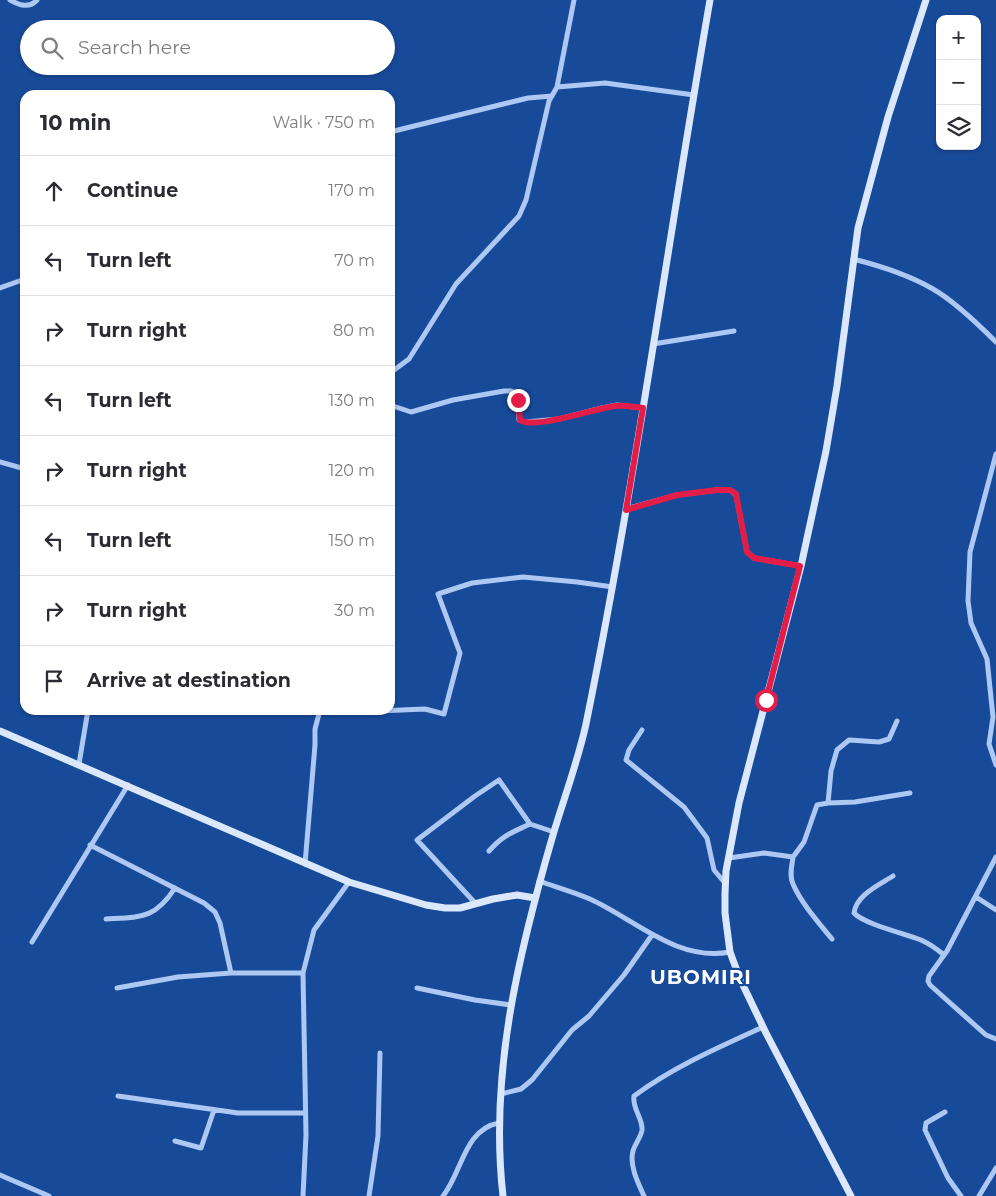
<!DOCTYPE html>
<meta charset="utf-8">
<style>
body{margin:0;font-family:Montserrat,sans-serif;background:#f7f7f7;color:#2b2b33}
.controls{position:absolute;right:15px;top:15px;display:grid;overflow:hidden;border-radius:10px;box-shadow:0 1px 4px #0004}
.controls button{width:45px;height:45px;display:grid;place-items:center;padding:0;border:0;border-bottom:1px solid #e1e1e2;background:#fff;color:#2b2b33;font:25px sans-serif}
.stop{position:absolute;width:15px;height:15px;margin:-11px;border:4px solid #e11d48;border-radius:50%;background:#fff}
.stop.end{background:#e11d48;border-color:#fff;box-shadow:0 1px 5px #0008}
.list{margin:0;padding:0;list-style:none}
h2{display:flex;justify-content:space-between;align-items:center;height:65px;margin:0;padding:0 20px;font-size:21px}
h2 small{font-size:16px;font-weight:400;color:#7c7c81}
.list li{display:grid;grid-template-columns:32px 1fr auto;gap:15px;align-items:center;box-sizing:border-box;height:70px;padding:0 20px;border-top:1px solid #e1e1e2}
.list b{display:block;font-size:19px;white-space:nowrap}
.list em{font-size:16px;font-style:normal;color:#7c7c81}
.icon{flex:none;width:28px;height:28px;fill:none;stroke:currentColor;stroke-width:2;stroke-linecap:round;stroke-linejoin:round}
.map{position:relative;flex:none;width:996px;height:1196px;overflow:hidden}
.search{position:absolute;background:#fff;box-shadow:0 1px 4px #0004;left:20px;top:20px;width:375px;height:55px;display:flex;align-items:center;gap:12px;box-sizing:border-box;padding:0 18px;border-radius:28px;color:#7c7c81;font-size:19px}
.panel{position:absolute;background:#fff;box-shadow:0 1px 4px #0004;left:20px;top:90px;width:375px;height:625px;border-radius:15px}
.map>svg:first-child{display:block}
.lines{fill:none;stroke-linecap:round;stroke-linejoin:round}
.street{stroke:#adc8f2;stroke-width:5}
.secondary{stroke:#dbe8fc;stroke-width:7}
.route{stroke:#e11d48;stroke-width:6}
.labels{text-anchor:middle;stroke-width:4.5;stroke-linejoin:round;paint-order:stroke}
.district-label{font-size:20px;font-weight:bold;letter-spacing:1px;fill:#fff;stroke:#184a9a}
</style>
<div class="map">
<svg width="996" height="1196" viewBox="0 0 996 1196">
<rect width="100%" height="100%" fill="#184a9a"/>
<g class="lines">
<path class="street" d="M10 0C19 5 29 9 37 0
M557 87 605 83 694 95
M390 132 528 98 552 96
M853 259C881 266 909 275 933 289 954 301 979 325 996 342
M0 288 25 279
M653 344 734 331
M390 373 409 359 456 284 519 216 526 200 549 101 557 87 574 0
M390 405 411 412 453 400 504 391H511L516 394 518 400 519 420 525 422 559 419 602 408 617 405 643 408
M996 454 970 552 968 601 971 623 987 659 993 717 989 744 996 765
M0 462 25 469
M626 509 677 495 717 490H730L736 495 747 552 754 558 801 566
M345 710 355 712 425 709 444 714 460 653 438 594 472 583 523 577 577 582 613 587
M642 730 629 750 626 760 684 807 707 838 714 870 725 883
M79 764 88 710
M828 803 855 802 910 793
M90 845 204 903 215 912 220 923 231 973
M489 851C503 835 511 833 530 824
M793 857C792 865 789 876 793 884 801 903 819 923 832 939
M996 857 947 951 929 976 928 981 930 985 986 1035 996 1039
M729 858 764 853 793 857 804 842 817 805 828 803 831 771 837 750 849 740 879 742 889 739 897 721
M305 864 315 745V729L320 710
M893 876C879 885 856 895 854 913 864 924 906 934 921 940 930 944 937 949 944 955
M539 881C556 887 574 892 590 899 636 920 677 962 730 952
M976 897 996 910
M476 904 417 840 475 796 499 780 530 824 554 832
M106 919C141 917 155 919 175 888
M32 942 128 785
M117 988 178 977 231 973H303
M417 988 475 1000 511 1005
M501 1094 521 1089 532 1080 572 1030 589 1016 624 975 652 935
M118 1096 238 1113H305
M945 1112 926 1123 925 1130 948 1178 961 1196
M175 1141 201 1148 214 1110
M0 1175 49 1196
M303 1196 306 1135 303 973 314 930 349 882
M369 1196 378 1136 380 1053
M443 1196C462 1173 464 1129 499 1123
M644 1196C638 1183 629 1165 633 1151 635 1144 641 1137 642 1130 643 1118 632 1109 634 1096 673 1067 719 1047 763 1027
M979 1196 996 1168"/>
<path class="secondary" d="M0 731 349 882 426 905 445 908H460L493 899 517 895 535 898
M503 1196C489 1073 519 952 553 835 564 798 578 761 586 724 635 484 668 241 710 0
M851 1196 766 1033 740 979 730 952 725 913V894L726 871 739 803 801 566 826 451 837 386 858 228 888 117 926 0"/>
</g>
<g class="lines">
<path class="route" d="M518 400 520 420C534 430 596 408 615 406 625 405 633 407 643 408L626 510 677 495 717 490H730L736 494 747 552 754 558 800 566 766 700"/>
</g>
<g class="labels">
<g class="district-label">
<text x="701" y="984">UBOMIRI</text>
</g>
</g>
</svg>
<div class="controls">
<button>+</button>
<button>−</button>
<button><svg class="icon" aria-label="layers" viewBox="0 0 24 24"><path d="M12 4l9 5-9 5-9-5zM3 14l9 5 9-5"/></svg></button>
</div>
<div class="stop" style="left:766px;top:700px"></div>
<div class="stop end" style="left:518px;top:400px"></div>
<div class="search"><svg class="icon" aria-label="search" viewBox="0 0 24 24"><circle cx="10" cy="10" r="6"/><path d="M15 15l6 6"/></svg>Search here</div>
<section class="panel">
<h2>10 min<small>Walk · 750 m</small></h2>
<ul class="list">
<li><svg class="icon" aria-label="ahead" viewBox="0 0 24 24"><path d="M12 20V5M6 11l6-6 6 6"/></svg><div><b>Continue</b></div><em>170 m</em></li>
<li><svg class="icon" aria-label="left" viewBox="0 0 24 24"><path d="M17 20v-9H6M10 6l-5 5 5 5"/></svg><div><b>Turn left</b></div><em>70 m</em></li>
<li><svg class="icon" aria-label="right" viewBox="0 0 24 24"><path d="M7 20v-9h11M14 6l5 5-5 5"/></svg><div><b>Turn right</b></div><em>80 m</em></li>
<li><svg class="icon" aria-label="left" viewBox="0 0 24 24"><path d="M17 20v-9H6M10 6l-5 5 5 5"/></svg><div><b>Turn left</b></div><em>130 m</em></li>
<li><svg class="icon" aria-label="right" viewBox="0 0 24 24"><path d="M7 20v-9h11M14 6l5 5-5 5"/></svg><div><b>Turn right</b></div><em>120 m</em></li>
<li><svg class="icon" aria-label="left" viewBox="0 0 24 24"><path d="M17 20v-9H6M10 6l-5 5 5 5"/></svg><div><b>Turn left</b></div><em>150 m</em></li>
<li><svg class="icon" aria-label="right" viewBox="0 0 24 24"><path d="M7 20v-9h11M14 6l5 5-5 5"/></svg><div><b>Turn right</b></div><em>30 m</em></li>
<li><svg class="icon" aria-label="arrive" viewBox="0 0 24 24"><path d="M6 21V4h12l-3 4 3 4H6"/></svg><div><b>Arrive at destination</b></div></li>
</ul>
</section>
</div>
